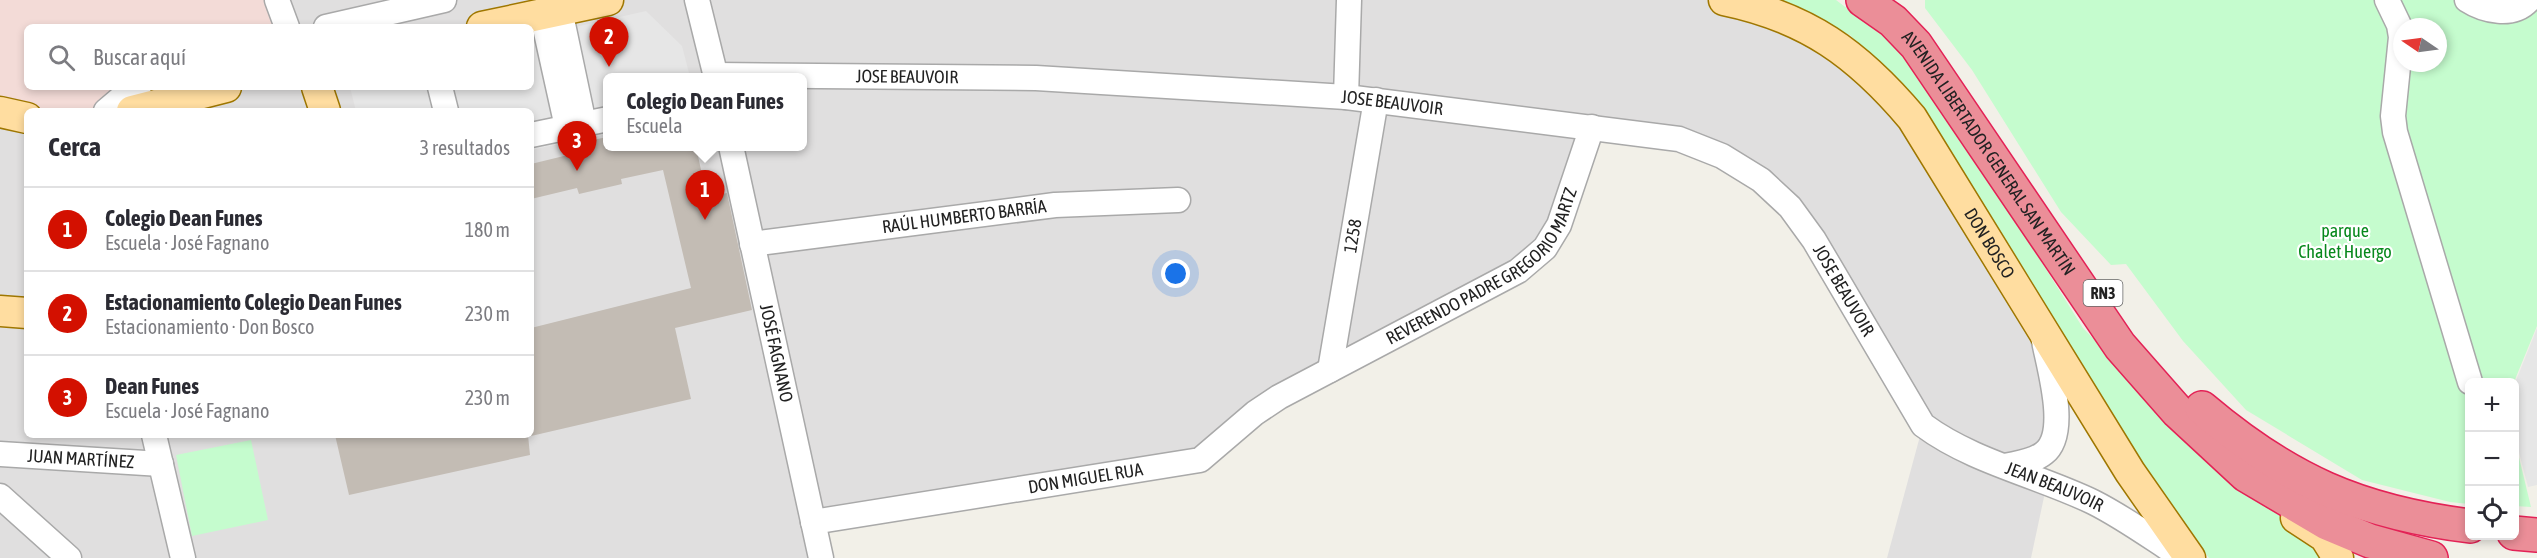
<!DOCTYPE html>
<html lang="es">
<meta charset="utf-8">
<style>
body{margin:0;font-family:"Asap Condensed",sans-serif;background:#f2f2f3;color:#2b2b33}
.controls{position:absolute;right:18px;bottom:18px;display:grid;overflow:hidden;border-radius:9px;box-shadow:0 3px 9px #0003}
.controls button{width:54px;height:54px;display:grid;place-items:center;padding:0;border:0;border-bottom:2px solid #e1e1e2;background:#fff;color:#2b2b33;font:30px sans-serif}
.compass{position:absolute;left:2393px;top:18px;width:54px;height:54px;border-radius:50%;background:#fff;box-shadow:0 3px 9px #0003;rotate:283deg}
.you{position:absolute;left:1176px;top:274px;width:21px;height:21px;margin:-15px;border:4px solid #fff;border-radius:50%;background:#1a73e8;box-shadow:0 0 0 9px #1a73e833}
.badge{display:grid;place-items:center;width:39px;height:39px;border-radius:50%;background:#d31000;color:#fff;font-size:20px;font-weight:700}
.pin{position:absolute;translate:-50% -50px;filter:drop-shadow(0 2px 3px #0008)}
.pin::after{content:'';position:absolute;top:32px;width:21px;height:18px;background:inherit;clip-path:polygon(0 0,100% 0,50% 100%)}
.popup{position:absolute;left:603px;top:73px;width:204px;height:78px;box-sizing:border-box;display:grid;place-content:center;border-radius:9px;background:#fff;filter:drop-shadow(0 2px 4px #0005);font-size:20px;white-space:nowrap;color:#7c7c81}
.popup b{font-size:22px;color:#2b2b33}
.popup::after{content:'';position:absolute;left:50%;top:100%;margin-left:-12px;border:12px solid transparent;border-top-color:#fff}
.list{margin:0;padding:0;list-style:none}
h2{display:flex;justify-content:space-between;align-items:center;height:78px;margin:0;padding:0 24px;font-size:26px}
h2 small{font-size:20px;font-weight:400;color:#7c7c81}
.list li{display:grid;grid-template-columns:39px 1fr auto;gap:18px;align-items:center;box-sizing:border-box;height:84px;padding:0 24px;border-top:2px solid #e1e1e2}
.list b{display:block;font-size:22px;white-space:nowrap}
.list p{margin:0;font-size:20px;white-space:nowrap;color:#7c7c81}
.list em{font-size:20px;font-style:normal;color:#7c7c81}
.icon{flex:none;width:33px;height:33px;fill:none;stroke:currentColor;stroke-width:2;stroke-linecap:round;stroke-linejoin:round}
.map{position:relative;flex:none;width:2537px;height:558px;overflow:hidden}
.search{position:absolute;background:#fff;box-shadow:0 3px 9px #0003;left:24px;top:24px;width:510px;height:66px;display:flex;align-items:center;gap:15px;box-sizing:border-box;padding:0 21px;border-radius:9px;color:#7c7c81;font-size:22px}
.panel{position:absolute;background:#fff;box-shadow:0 3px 9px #0003;left:24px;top:108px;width:510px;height:330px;border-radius:9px}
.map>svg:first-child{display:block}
.residential{fill:#e0dfdf;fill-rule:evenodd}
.commercial{fill:#f3dbd7}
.park{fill:#c5fcce;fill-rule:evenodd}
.parking{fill:#e6e6e6}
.building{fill:#c3bcb4}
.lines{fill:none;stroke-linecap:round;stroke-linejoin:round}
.minor-casing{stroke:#a9a9a9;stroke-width:27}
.major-casing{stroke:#9f7700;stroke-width:33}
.highway-casing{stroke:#e32256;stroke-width:36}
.minor{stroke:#fff;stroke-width:24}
.major{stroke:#ffdda0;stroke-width:30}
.highway{stroke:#eb8e98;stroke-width:33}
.labels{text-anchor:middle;stroke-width:4.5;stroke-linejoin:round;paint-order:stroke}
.shield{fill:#fff;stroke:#646464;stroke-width:1.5}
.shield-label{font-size:16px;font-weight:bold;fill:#222}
.street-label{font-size:18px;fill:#222;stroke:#fff}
.park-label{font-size:18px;fill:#07881c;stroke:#fff}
</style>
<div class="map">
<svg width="2537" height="558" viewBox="0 0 2537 558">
<rect width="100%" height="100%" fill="#f2f0e8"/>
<path class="residential" d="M277 0H1724L1852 56 2041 325 2058 419 2035 459 2047 483 2031 558H1887L1923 425 1814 240 1722 156 1592 127 1545 248 1330 370 1200 460 814 522 821 558H0V112L27 118V435H531V111H106L139 87H531V27H287ZM608 77H802V146H608Z"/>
<path class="commercial" d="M0 0H277L287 27H27V87H139L106 111 0 112Z"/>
<path class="park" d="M1766 0H1836L1906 53 1961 134 2083 328 2164 411 2266 506 2330 552 2331 558H2209L2133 458 1903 90 1850 35Z
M1925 0H2537V326L2514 382H2470L2469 504 2450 502 2362 480 2246 410 2183 341 2126 264 2111 265 2061 212 1972 70 1925 8ZM2402 27H2438V63H2402Z
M251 440 268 520 192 536 176 455Z
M2515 441 2531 507 2515 506Z"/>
<path class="parking" d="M646 11 682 46 690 77H608L607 134 531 150V111H356L350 87H531V37Z
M2537 328V485L2528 487 2515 437V383Z"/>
<path class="building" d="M607 137 608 147H696L707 197 727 193 752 310 675 328 691 399 531 436V328L691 288 663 170 621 179 622 184 579 194 577 188 531 199V164L568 155 565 146Z
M335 435H528L530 455 349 495Z"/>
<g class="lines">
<g class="minor-casing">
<g id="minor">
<path d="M277 0 287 27"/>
<path d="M697 0 716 77"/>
<path d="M2387 0 2399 25 2401 37 2393 116 2395 132 2470 382"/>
<path d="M2467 0C2484 11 2513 18 2529 0"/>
<path d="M560 10 584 124"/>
<path d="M542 14 567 127"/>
<path d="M326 27 444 0"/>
<path id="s1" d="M715 75 1036 78 1346 97 1679 139 1722 156 1761 180 1790 207 1814 240 1923 425C1973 462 2037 475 2093 502 2125 518 2153 539 2183 558"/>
<path d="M440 87 446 111"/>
<path d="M1346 97 1349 0"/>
<path d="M106 111 126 94 139 87"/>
<path d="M531 135 608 119"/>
<path id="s2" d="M731 146 821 558"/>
<path id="s3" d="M752 244 1055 205 1178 200"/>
<path id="s4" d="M1330 370 1376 100"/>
<path d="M154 435 183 558"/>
<path id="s5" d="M0 454 161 464"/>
<path d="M2005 466C2018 463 2033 462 2044 453 2070 433 2048 365 2043 336"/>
<path d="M0 496 69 558"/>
<path id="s6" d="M813 522 1200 460 1255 413 1279 397 1518 271 1545 248 1559 225 1592 127"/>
</g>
</g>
<g class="major-casing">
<g id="major">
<path id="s7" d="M1724 0C1807 17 1858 54 1912 118L2130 472 2190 558"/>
<path d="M482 27 608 0"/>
<path d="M317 87 325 111"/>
<path d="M132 111 226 87"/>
<path d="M0 112 27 118"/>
<path d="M0 311 27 313"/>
<path d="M2296 518 2325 537 2338 558"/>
</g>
</g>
<g class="highway-casing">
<g id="highway">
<path id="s8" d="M1863 0 1893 21 1916 45 2120 346 2178 412 2246 475 2327 523 2370 541 2431 558"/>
<path d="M2202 408C2287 480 2358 512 2470 526"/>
<path d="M2514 533 2537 535"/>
</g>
</g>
<use href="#minor" class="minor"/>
<use href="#major" class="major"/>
<use href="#highway" class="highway"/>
</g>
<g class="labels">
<rect class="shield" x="2083.5" y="280" width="39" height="26" rx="4.5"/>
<g class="shield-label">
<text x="2103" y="299">RN3</text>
</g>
<g class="street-label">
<text dy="6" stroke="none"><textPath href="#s1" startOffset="192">JOSE BEAUVOIR</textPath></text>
<text dy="6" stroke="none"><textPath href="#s1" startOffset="678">JOSE BEAUVOIR</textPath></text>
<text dy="6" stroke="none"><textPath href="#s8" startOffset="200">AVENIDA LIBERTADOR GENERAL SAN MARTÍN</textPath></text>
<text dy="6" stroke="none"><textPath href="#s3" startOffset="214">RAÚL HUMBERTO BARRÍA</textPath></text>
<text dy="6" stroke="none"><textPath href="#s4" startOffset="136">1258</textPath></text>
<text dy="6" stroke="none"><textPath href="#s7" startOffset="374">DON BOSCO</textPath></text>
<text dy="6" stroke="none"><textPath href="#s6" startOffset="740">REVERENDO PADRE GREGORIO MARTZ</textPath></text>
<text dy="6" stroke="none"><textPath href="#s1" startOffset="1198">JOSE BEAUVOIR</textPath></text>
<text dy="6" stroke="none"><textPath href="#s2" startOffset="212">JOSÉ FAGNANO</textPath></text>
<text dy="6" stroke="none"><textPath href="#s5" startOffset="81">JUAN MARTÍNEZ</textPath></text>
<text dy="6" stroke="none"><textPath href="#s6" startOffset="276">DON MIGUEL RUA</textPath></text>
<text dy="6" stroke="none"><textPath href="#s1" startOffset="1500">JEAN BEAUVOIR</textPath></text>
</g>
<g class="park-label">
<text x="2345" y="237">parque<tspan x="2345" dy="21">Chalet Huergo</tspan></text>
</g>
</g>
</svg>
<div class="controls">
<button>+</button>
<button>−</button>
<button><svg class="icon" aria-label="locate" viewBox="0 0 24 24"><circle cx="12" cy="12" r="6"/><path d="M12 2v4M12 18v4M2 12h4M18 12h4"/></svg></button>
</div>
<svg class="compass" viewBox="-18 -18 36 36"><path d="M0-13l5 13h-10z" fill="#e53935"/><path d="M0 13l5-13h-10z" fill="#7c7c81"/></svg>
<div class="you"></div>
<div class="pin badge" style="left:705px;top:220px">1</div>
<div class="popup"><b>Colegio Dean Funes</b>Escuela</div>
<div class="pin badge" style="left:609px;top:67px">2</div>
<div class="pin badge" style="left:577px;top:171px">3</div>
<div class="search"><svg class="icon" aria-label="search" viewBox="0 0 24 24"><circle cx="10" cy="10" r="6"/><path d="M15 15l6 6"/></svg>Buscar aquí</div>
<section class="panel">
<h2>Cerca<small>3 resultados</small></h2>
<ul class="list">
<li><span class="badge">1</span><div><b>Colegio Dean Funes</b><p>Escuela · José Fagnano</p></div><em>180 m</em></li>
<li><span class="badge">2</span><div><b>Estacionamiento Colegio Dean Funes</b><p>Estacionamiento · Don Bosco</p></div><em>230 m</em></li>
<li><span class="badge">3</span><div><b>Dean Funes</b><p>Escuela · José Fagnano</p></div><em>230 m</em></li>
</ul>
</section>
</div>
